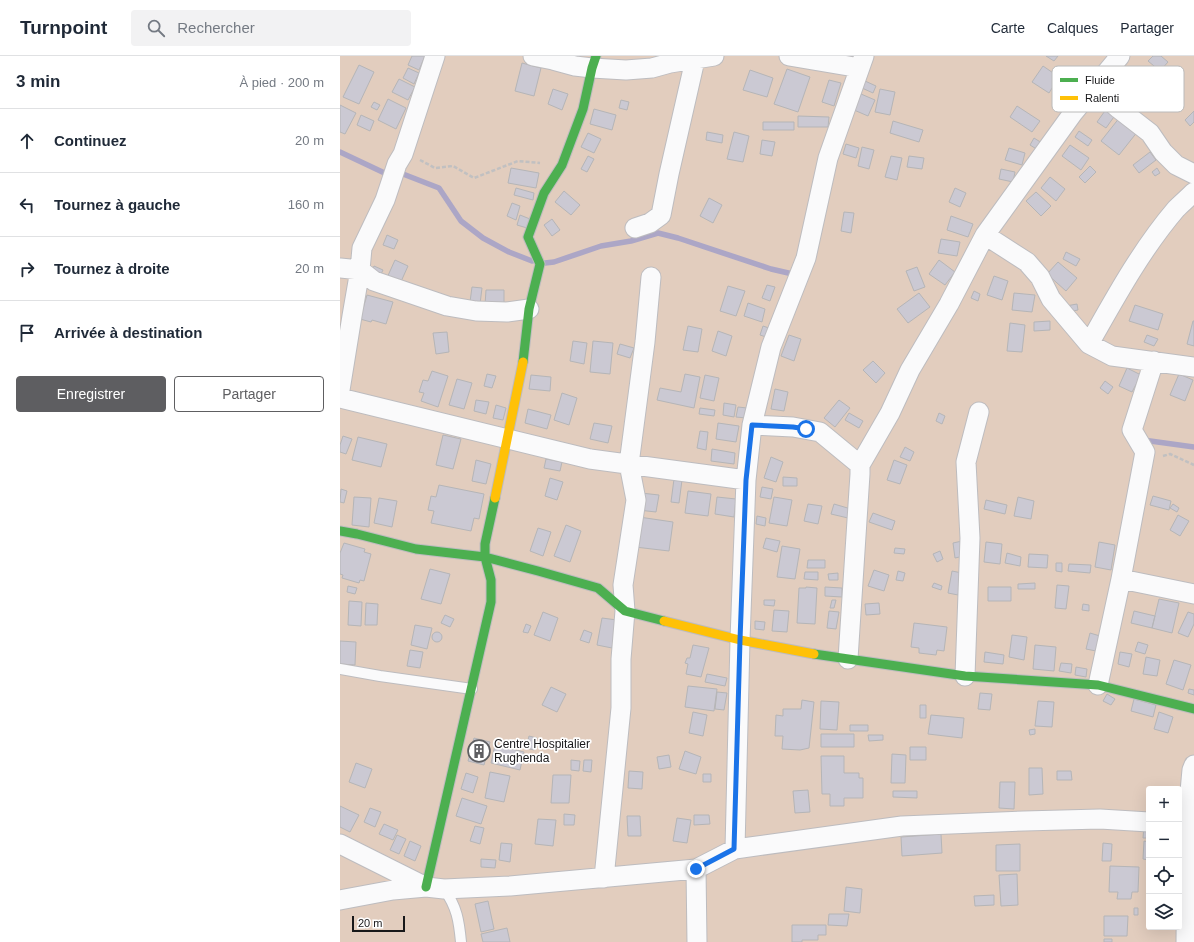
<!DOCTYPE html>
<html lang="fr">
<meta charset="utf-8">
<style>
body{margin:0;font-family:Helvetica,sans-serif;background:#f2f2f3;color:#1f2937}
.controls{position:absolute;right:12px;bottom:12px;display:grid;overflow:hidden;border-radius:4px;box-shadow:0 4px 16px #0002}
.controls button{width:36px;height:36px;display:grid;place-items:center;padding:0;border:0;border-bottom:1px solid #e0e1e3;background:#fff;color:#1f2937;font:20px sans-serif}
.scale{position:absolute;left:12px;bottom:10px;width:53px;box-sizing:border-box;padding-left:4px;border:2px solid #18181a;border-top:0;font-size:11px;line-height:14px;white-space:nowrap;color:#18181a;-webkit-text-stroke:3px #fff;paint-order:stroke}
.stop{position:absolute;width:12px;height:12px;margin:-9px;border:3px solid #1a73e8;border-radius:50%;background:#fff}
.stop.end{background:#1a73e8;border-color:#fff;box-shadow:0 1px 4px #0008}
.list{margin:0;padding:0;list-style:none}
h2{display:flex;justify-content:space-between;align-items:center;height:52px;margin:0;padding:0 16px;font-size:17px}
h2 small{font-size:13px;font-weight:400;color:#747a83}
.list li{display:grid;grid-template-columns:26px 1fr auto;gap:12px;align-items:center;box-sizing:border-box;height:64px;padding:0 16px;border-top:1px solid #e0e1e3}
.list b{display:block;font-size:15px;white-space:nowrap}
.list em{font-size:13px;font-style:normal;color:#747a83}
.actions{display:flex;gap:8px;padding:12px 16px}
.actions a{flex:1;padding:9px 0;border:1px solid #5e5e61;border-radius:4px;text-align:center;font-size:14px;color:#5e5e61}
.actions .main{background:#5e5e61;color:#fff}
.icon{flex:none;width:22px;height:22px;fill:none;stroke:currentColor;stroke-width:2;stroke-linecap:round;stroke-linejoin:round}
.map{position:relative;flex:none;width:854px;height:886px;overflow:hidden}
header{display:flex;align-items:center;gap:24px;box-sizing:border-box;height:56px;padding:0 20px;background:#fff;border-bottom:1px solid #e0e1e3}
header strong{font-size:19px}
nav{display:flex;gap:22px;margin-inline-start:auto;font-size:14px}
.search{width:280px;height:36px;background:#f2f2f3;display:flex;align-items:center;gap:10px;box-sizing:border-box;padding:0 14px;border-radius:4px;color:#747a83;font-size:15px}
main{display:flex}
aside{flex:1;background:#fff}
.map>svg:first-child{display:block}
.green{fill:#e2cdbe;fill-rule:evenodd}
.lines{fill:none;stroke-linecap:round;stroke-linejoin:round}
.stream{stroke:#aca6c6;stroke-width:5.5}
.building{fill:#cbc9d3;stroke:#b5b5b7}
.lane-casing{stroke:#bdbcbf;stroke-width:12}
.street-casing{stroke:#bdbcbf;stroke-width:21}
.fast-casing{stroke:#bdbcbf;stroke-width:11}
.slow-casing{stroke:#bdbcbf;stroke-width:11}
.path{stroke:#c1c0c1;stroke-width:2.5;stroke-dasharray:4 2;stroke-linecap:butt}
.lane{stroke:#fafafb;stroke-width:10}
.street{stroke:#fafafb;stroke-width:19}
.fast{stroke:#4caf50;stroke-width:9}
.slow{stroke:#ffc107;stroke-width:9}
.route{stroke:#1a73e8;stroke-width:5}
.labels{text-anchor:middle;stroke-width:3.5;stroke-linejoin:round;paint-order:stroke}
.poi-label{font-size:12px;fill:#18181a;stroke:#fff;text-anchor:start}
.key{fill:#fff;stroke:#bababa;stroke-width:1}
.key-label{font-size:11px;fill:#18181a}
</style>
<header>
<strong>Turnpoint</strong>
<div class="search"><svg class="icon" aria-label="search" viewBox="0 0 24 24"><circle cx="10" cy="10" r="6"/><path d="M15 15l6 6"/></svg>Rechercher</div>
<nav><a>Carte</a><a>Calques</a><a>Partager</a></nav>
</header>
<main>
<aside>
<h2>3 min<small>À pied · 200 m</small></h2>
<ul class="list">
<li><svg class="icon" aria-label="ahead" viewBox="0 0 24 24"><path d="M12 20V5M6 11l6-6 6 6"/></svg><div><b>Continuez</b></div><em>20 m</em></li>
<li><svg class="icon" aria-label="left" viewBox="0 0 24 24"><path d="M17 20v-9H6M10 6l-5 5 5 5"/></svg><div><b>Tournez à gauche</b></div><em>160 m</em></li>
<li><svg class="icon" aria-label="right" viewBox="0 0 24 24"><path d="M7 20v-9h11M14 6l5 5-5 5"/></svg><div><b>Tournez à droite</b></div><em>20 m</em></li>
<li><svg class="icon" aria-label="arrive" viewBox="0 0 24 24"><path d="M6 21V4h12l-3 4 3 4H6"/></svg><div><b>Arrivée à destination</b></div></li>
</ul>
<div class="actions"><a class="main">Enregistrer</a><a>Partager</a></div>
</aside>
<div class="map">
<svg width="854" height="886" viewBox="0 0 854 886">
<rect width="100%" height="100%" fill="#e1e0e4"/>
<path class="green" d="M0 0H854V886H0ZM809 733H839V871H809Z"/>
<g class="lines">
<path class="stream" d="M0 96 53 121 63 118 99 132 121 165 143 182 169 196 192 205
M205 207 214 206 261 190 291 185 318 177 338 182 431 213 457 219
M803 384 854 391"/>
</g>
<path class="building" d="M72 0H85L79 14 68 9Z
M706 0H718L714 5Z
M813 0H821L828 6 820 15 808 5Z
M182 7 201 12 194 40 175 35Z
M19 9 34 16 19 48 3 41Z
M703 10 719 21 709 37 692 26Z
M68 12 79 17 74 28 63 22Z
M447 13 470 21 458 56 434 48Z
M410 14 433 22 427 41 403 34Z
M59 23 75 31 68 44 52 36Z
M489 24 501 27 494 50 482 46Z
M525 25 536 30 533 37 522 32Z
M213 33 228 38 222 54 208 48Z
M540 33 555 36 550 59 535 56Z
M521 38 535 44 528 60 514 54Z
M48 43 66 52 56 73 38 64Z
M281 44 289 46 287 54 279 52Z
M34 46 40 49 37 54 31 51Z
M0 49 16 57 5 78 0 76Z
M677 50 700 65 692 76 670 61Z
M767 52 776 58 766 72 757 66Z
M254 53 276 59 272 74 250 68Z
M854 55V66L850 70 845 64Z
M21 59 34 65 30 75 17 69Z
M458 60 489 61 488 71H458Z
M780 61 798 75 779 99 761 85Z
M553 65 583 74 579 86 550 77Z
M423 66H454V74H423Z
M739 75 752 84 748 90 735 81Z
M367 76 383 79 382 87 366 84Z
M394 76 409 80 403 106 387 103Z
M248 77 261 83 254 97 241 91Z
M694 82 702 87 698 94 690 89Z
M422 84 435 86 432 100 420 98Z
M506 88 519 92 516 102 503 98Z
M730 89 749 102 741 114 722 100Z
M522 91 534 94 529 113 518 110Z
M669 92 685 97 682 109 665 104Z
M810 96 816 104 799 117 793 109Z
M248 100 254 103 247 116 241 113Z
M551 100 562 102 557 124 545 121Z
M569 100 584 102 582 113 567 111Z
M750 110 756 116 745 127 739 121Z
M171 112 199 117 196 132 168 127Z
M817 112 820 117 815 120 812 116Z
M661 113 675 116 673 126 659 123Z
M710 121 725 133 716 145 701 132Z
M176 132 194 137 193 144 174 139Z
M615 132 626 137 620 151 609 146Z
M224 135 240 149 231 159 215 146Z
M696 136 711 150 701 160 686 145Z
M369 142 382 149 373 167 360 160Z
M172 147 180 150 176 164 167 160Z
M504 156 514 157 511 177 501 175Z
M180 159 190 163 187 172 177 169Z
M611 160 633 168 628 181 607 174Z
M212 163 220 174 212 180 204 169Z
M47 179 58 184 54 193 43 189Z
M601 183 620 186 617 200 598 197Z
M726 196 740 203 736 210 723 203Z
M55 204 68 210 59 230 46 224Z
M599 204 615 216 605 229 589 218Z
M718 206 737 222 726 235 707 218Z
M34 210 43 214 40 220 31 217Z
M577 211 585 231 574 235 566 215Z
M654 220 668 225 662 244 647 239Z
M427 229 435 231 430 245 422 242Z
M388 230 405 235 396 260 380 255Z
M132 231 142 232 140 248 130 246Z
M146 234H164V249H145Z
M634 235 640 238 638 245 631 242Z
M579 237 590 251 568 267 557 253Z
M674 237 695 239 692 256 672 254Z
M27 239 53 246 46 268 32 264 31 266 20 263Z
M408 247 425 253 422 266 404 260Z
M737 248 738 254 727 256 726 250Z
M795 249 823 258 818 274 789 265Z
M710 265V274L694 275V266Z
M853 265H854V290L847 288Z
M670 267 685 269 682 296 667 295Z
M348 270 362 273 358 296 343 294Z
M423 270 429 272 426 281 420 279Z
M378 275 392 280 386 300 372 295Z
M107 276 109 296 96 298 93 277Z
M449 279 461 283 454 305 441 300Z
M807 279 818 283 814 290 804 286Z
M233 285 247 287 244 308 230 305Z
M253 285 273 287 270 318 250 316Z
M280 288 294 292 290 302 277 298Z
M533 305 545 317 536 327 523 314Z
M787 312 801 319 792 336 779 330Z
M92 315 108 320 98 351 81 345 84 337 79 336 83 324 88 325Z
M147 318 156 320 152 332 144 330Z
M345 318 360 321 354 352 317 344 320 332 341 336Z
M839 318 853 324 845 345 830 339Z
M191 319 211 321 210 335 189 333Z
M365 319 379 322 374 345 360 342Z
M117 323 132 327 124 353 109 349Z
M765 325 773 331 768 338 760 332Z
M435 333 448 336 444 355 431 353Z
M222 337 237 342 229 369 214 364Z
M136 344 149 346 146 358 134 355Z
M499 344 510 352 495 371 484 362Z
M384 347 396 349 394 361 383 359Z
M156 349 166 352 163 364 153 362Z
M398 351 407 352 406 362 396 361Z
M360 352 375 354 374 360 359 358Z
M188 353 211 359 207 373 185 367Z
M509 357 523 365 519 372 505 364Z
M599 357 605 360 602 368 596 365Z
M254 367 272 370 268 387 250 383Z
M378 367 399 370 396 386 376 383Z
M360 375 368 376 366 394 357 392Z
M103 379 121 383 113 413 96 409Z
M3 380 12 383 6 398 0 396V389Z
M18 381 47 388 41 411 12 404Z
M565 391 574 396 570 405 560 401Z
M372 393 395 397 394 408 371 405Z
M431 401 443 406 436 426 424 422Z
M206 403 222 406 220 415 204 412Z
M136 404 151 408 146 428 132 425Z
M554 404 567 409 560 428 547 424Z
M443 421 457 422V430H443Z
M210 422 223 426 217 444 205 440Z
M334 423 342 424 339 447 331 446Z
M99 429 144 438 139 463 134 462 131 475 91 467 94 455 88 454 91 440 96 441Z
M422 431 433 433 431 443 420 441Z
M1 433 7 435 4 447 0 446Z
M348 435 371 438 368 460 345 457Z
M301 437 319 439 316 456 298 454Z
M813 440 831 445 829 454 810 449Z
M14 441 31 442 29 471 12 469Z
M377 441 396 443 394 461 375 458Z
M434 441 452 444 447 470 429 467Z
M678 441 694 445 691 463 674 460Z
M39 442 57 445 52 471 34 467Z
M646 444 667 449 665 458 644 453Z
M468 448 482 450 478 468 464 465Z
M494 448 511 453 508 462 491 458Z
M833 448 839 452 837 456 830 452Z
M533 457 555 465 552 474 529 466Z
M838 459 849 465 840 480 830 474Z
M417 460 426 462 425 470 416 468Z
M299 461 333 466 329 495 295 491Z
M226 469 241 475 230 506 214 500Z
M198 472 211 476 203 500 190 495Z
M426 482 440 485 437 496 423 492Z
M622 485 624 500 615 502 613 487Z
M646 486 662 488 660 508 644 506Z
M759 486 775 489 771 514 755 511Z
M4 487 25 493 24 496 31 498 24 525 20 524 19 527 2 522 3 519 0 518V497Z
M442 490 460 493 455 523 437 521Z
M555 492 565 493 564 498 554 497Z
M600 495 603 503 597 506 593 498Z
M667 497 681 501 680 510 665 507Z
M689 498 708 499 707 512 688 511Z
M468 504H485V512H467Z
M716 507H722V516L716 515Z
M729 508 751 509 750 517 728 515Z
M90 513 110 518 101 548 81 543Z
M534 514 549 519 544 535 528 530Z
M558 515 565 517 563 525 556 524Z
M612 515 622 517 618 539 608 537Z
M465 516H478V524L464 523Z
M498 517V524H489L488 518Z
M594 527 602 530 601 534 592 531Z
M695 527V533H678V528Z
M717 529 729 530 726 553 715 552Z
M8 530 17 532 15 538 7 536Z
M466 531 477 532 475 568 457 567 459 532H466Z
M485 531 502 532V541L485 540Z
M648 531H671V545H648Z
M819 543 839 547 832 577 812 572Z
M424 544H435L434 550 424 549Z
M492 544H496L494 552H490Z
M9 545 22 546 21 570 8 569Z
M26 547 38 548 37 569H25Z
M539 547 540 558 526 559 525 548Z
M743 548 749 549V555L742 554Z
M434 554 449 555 447 576 432 575Z
M489 555 499 556 496 573 487 572Z
M794 555 815 560 812 572 791 567Z
M203 556 218 562 210 585 194 579Z
M848 556 854 558V568L848 581 838 577Z
M105 559 114 563 110 571 101 567Z
M262 562 277 564 272 592 257 589Z
M415 565 425 566 424 574 415 573Z
M574 567 607 571 604 595 597 594 596 599 579 597V592L571 591Z
M186 568 191 570 188 577 183 576Z
M75 569 92 572 87 593 71 589Z
M244 574 252 577 249 587 240 584Z
M92 581a5 5 0 1 1 10 0a5 5 0 1 1-10 0Z
M750 577 760 580 756 595 746 593Z
M672 579 687 581 684 604 669 601Z
M0 585 16 586 15 609 0 608Z
M798 586 808 589 805 598 795 595Z
M353 589 369 592 361 621 346 618 348 608 345 607 347 602H350Z
M695 589 716 591 714 615 693 613Z
M70 594 83 596 80 612 67 610Z
M645 596 664 599 663 608 644 606Z
M780 596 792 598 789 611 778 608Z
M806 601 820 604 817 620 803 618Z
M834 604 851 609 843 634 826 628Z
M721 607 732 608 731 617 719 615Z
M736 611 747 613 746 621 735 619Z
M367 618 387 622 385 630 365 626Z
M348 630 377 633 374 655 345 651Z
M211 631 226 638 217 656 202 649Z
M849 633 854 634V639L848 637Z
M377 636 387 637 384 654 375 653Z
M640 637 652 638 650 654 638 653Z
M767 638 775 643 771 649 763 645Z
M794 643 816 649 813 661 791 655Z
M462 644 474 646 469 692 460 694 442 693 443 680H435L436 659 443 660V653H461Z
M481 645 499 646 497 674 480 673Z
M698 645 714 646 712 671 695 670Z
M580 649H586V662H580Z
M353 656 367 659 363 680 349 677Z
M819 656 833 661 828 677 814 673Z
M591 659 624 662 622 682 588 678Z
M510 669H528V675H510Z
M695 673V678L690 679 689 674Z
M481 678H514V691H481Z
M528 679H543V684L529 685Z
M189 680 197 682 194 694 186 692Z
M134 682 150 686 144 709 128 705Z
M155 689 184 696 180 714 151 707Z
M570 691H586V704H570Z
M345 695 361 701 356 718 339 713Z
M552 698 566 699 565 727H551Z
M329 699 331 711 319 713 317 701Z
M481 700H504V717H519V722H523V742H504V750H490V738H482Z
M231 704 240 705 239 715 231 714Z
M244 704H252L251 716 243 715Z
M16 707 32 713 25 732 9 726Z
M689 712H702L703 738 689 739Z
M289 715 303 716 302 733 288 732Z
M717 715H731L732 724H717Z
M150 716 170 720 164 746 145 742Z
M126 717 138 721 133 737 121 733Z
M363 718H371V726H363Z
M213 719H231L229 747H211Z
M660 726H675L674 753 659 752Z
M468 734 470 756 455 757 453 735Z
M553 735H577V742L553 741Z
M122 742 147 750 141 768 116 760Z
M0 750 19 759 10 776 0 771Z
M30 752 41 756 35 771 24 766Z
M224 758 235 759 234 769H224Z
M354 759H369L370 768 354 769Z
M287 760H300L301 780H288Z
M337 762 351 764 347 787 333 785Z
M198 763 216 764 213 790 195 788Z
M44 768 58 774 53 784 39 778Z
M135 770 144 772 140 788 130 785Z
M804 770H809V782H803Z
M601 778 602 797 562 800 561 781Z
M57 779 66 783 59 798 50 794Z
M70 785 81 790 75 805 64 800Z
M804 785 809 786V804L803 803Z
M161 787 172 788 170 806 159 804Z
M763 787 772 788 771 805H762Z
M680 788V815H656V789Z
M141 803 156 804 155 812 141 811Z
M770 810 799 811 798 836H792L791 843H777L778 836H769Z
M677 818 678 849 661 850 659 819Z
M506 831 522 833 520 857 504 855Z
M654 839V849L635 850 634 840Z
M148 845 154 873 141 876 135 848Z
M794 852H798V859H794Z
M489 858H509L507 870 488 869Z
M764 860H788L787 880H764Z
M452 869H486V879H478V884H462V886H452Z
M167 872 170 886H143L141 878Z
M764 883H772V886H764Z"/>
<g class="lines">
<g class="lane-casing">
<path id="lane" d="M0 613 40 620 132 633
M104 833C117 851 119 865 121 886"/>
</g>
<g class="street-casing">
<path id="street" d="M193 0 213 4 235 10 252 12 286 14 312 12 330 7 374 0
M449 0 520 12
M754 31 779 53 810 77 823 96 836 109 854 118
M295 172 310 167 321 159 329 118 355 4
M645 179 687 206 700 221 711 243 749 288 772 300 854 311
M0 212 20 214 34 225 107 250 136 255 167 256 189 253
M749 288C775 242 801 194 836 153 842 147 848 142 854 136
M0 334 12 260 20 214 22 192 45 144 57 108 63 98 95 0
M0 342 250 403 406 424
M412 369 453 371 480 376 520 409
M781 523 854 538
M508 603 520 418V409L550 357 570 314 609 248 645 179 733 57 780 0
M625 620 630 482 626 406 639 356
M758 629 781 523 805 396 792 374 814 305
M0 788 86 831
M395 793 400 584 406 424 412 369 431 291 466 202 488 102 524 0
M356 813 357 886
M264 822 281 652V603L285 555 283 529 296 444 289 408 305 286 311 221
M0 844 53 834 86 831 104 833 170 830 356 813 395 793 562 770 684 765 760 763 809 766
M846 886 847 768 852 714 854 709"/>
</g>
<g class="fast-casing">
<path id="fast" d="M183 306 189 253 200 208 188 181 204 137 222 109 243 53 252 12 256 0
M0 475 17 478 76 493 145 501 198 515 258 532 285 555 324 565
M474 598 625 620 758 629 854 653
M86 831 151 546V524L145 501V488L155 442"/>
</g>
<g class="slow-casing">
<path id="slow" d="M155 442 183 306
M324 565 400 584 474 598"/>
</g>
<path class="path" d="M80 104 95 112 113 110 134 122 178 105 200 107
M823 400 830 398 854 409"/>
<use href="#lane" class="lane"/>
<use href="#street" class="street"/>
<use href="#fast" class="fast"/>
<use href="#slow" class="slow"/>
</g>
<g class="lines">
<path class="route" d="M356 813 394 793 400 584 406 424 412 369 453 371 466 373"/>
</g>
<defs>
<g id="building-ring" transform="scale(1.15)"><circle r="9.5" fill="#fff" stroke="#5e5e61" stroke-width="1.5"/><path d="M-4-6H4V6H1V3H-1V6H-4ZM-2.5-4.3h1.7v1.8h-1.7ZM.8-4.3h1.7v1.8H.8ZM-2.5-1h1.7V.8h-1.7ZM.8-1h1.7V.8H.8Z" fill="#5e5e61"/></g>
</defs>
<g fill-rule="evenodd">
<use href="#building-ring" x="139" y="695"/>
</g>
<g class="labels">
<g class="poi-label">
<text x="154" y="692">Centre Hospitalier<tspan x="154" dy="14">Rughenda</tspan></text>
</g>
</g>
<rect x="712" y="10" width="132" height="46" rx="6" class="key"/>
<rect x="720" y="22" width="18" height="4" fill="#4caf50"/>
<rect x="720" y="40" width="18" height="4" fill="#ffc107"/>
<g class="key-label">
<text x="745" y="28">Fluide</text>
<text x="745" y="46">Ralenti</text>
</g>
</svg>
<div class="controls">
<button>+</button>
<button>−</button>
<button><svg class="icon" aria-label="locate" viewBox="0 0 24 24"><circle cx="12" cy="12" r="6"/><path d="M12 2v4M12 18v4M2 12h4M18 12h4"/></svg></button>
<button><svg class="icon" aria-label="layers" viewBox="0 0 24 24"><path d="M12 4l9 5-9 5-9-5zM3 14l9 5 9-5"/></svg></button>
</div>
<div class="scale">20 m</div>
<div class="stop" style="left:466px;top:373px"></div>
<div class="stop end" style="left:356px;top:813px"></div>
</div>
</main>
